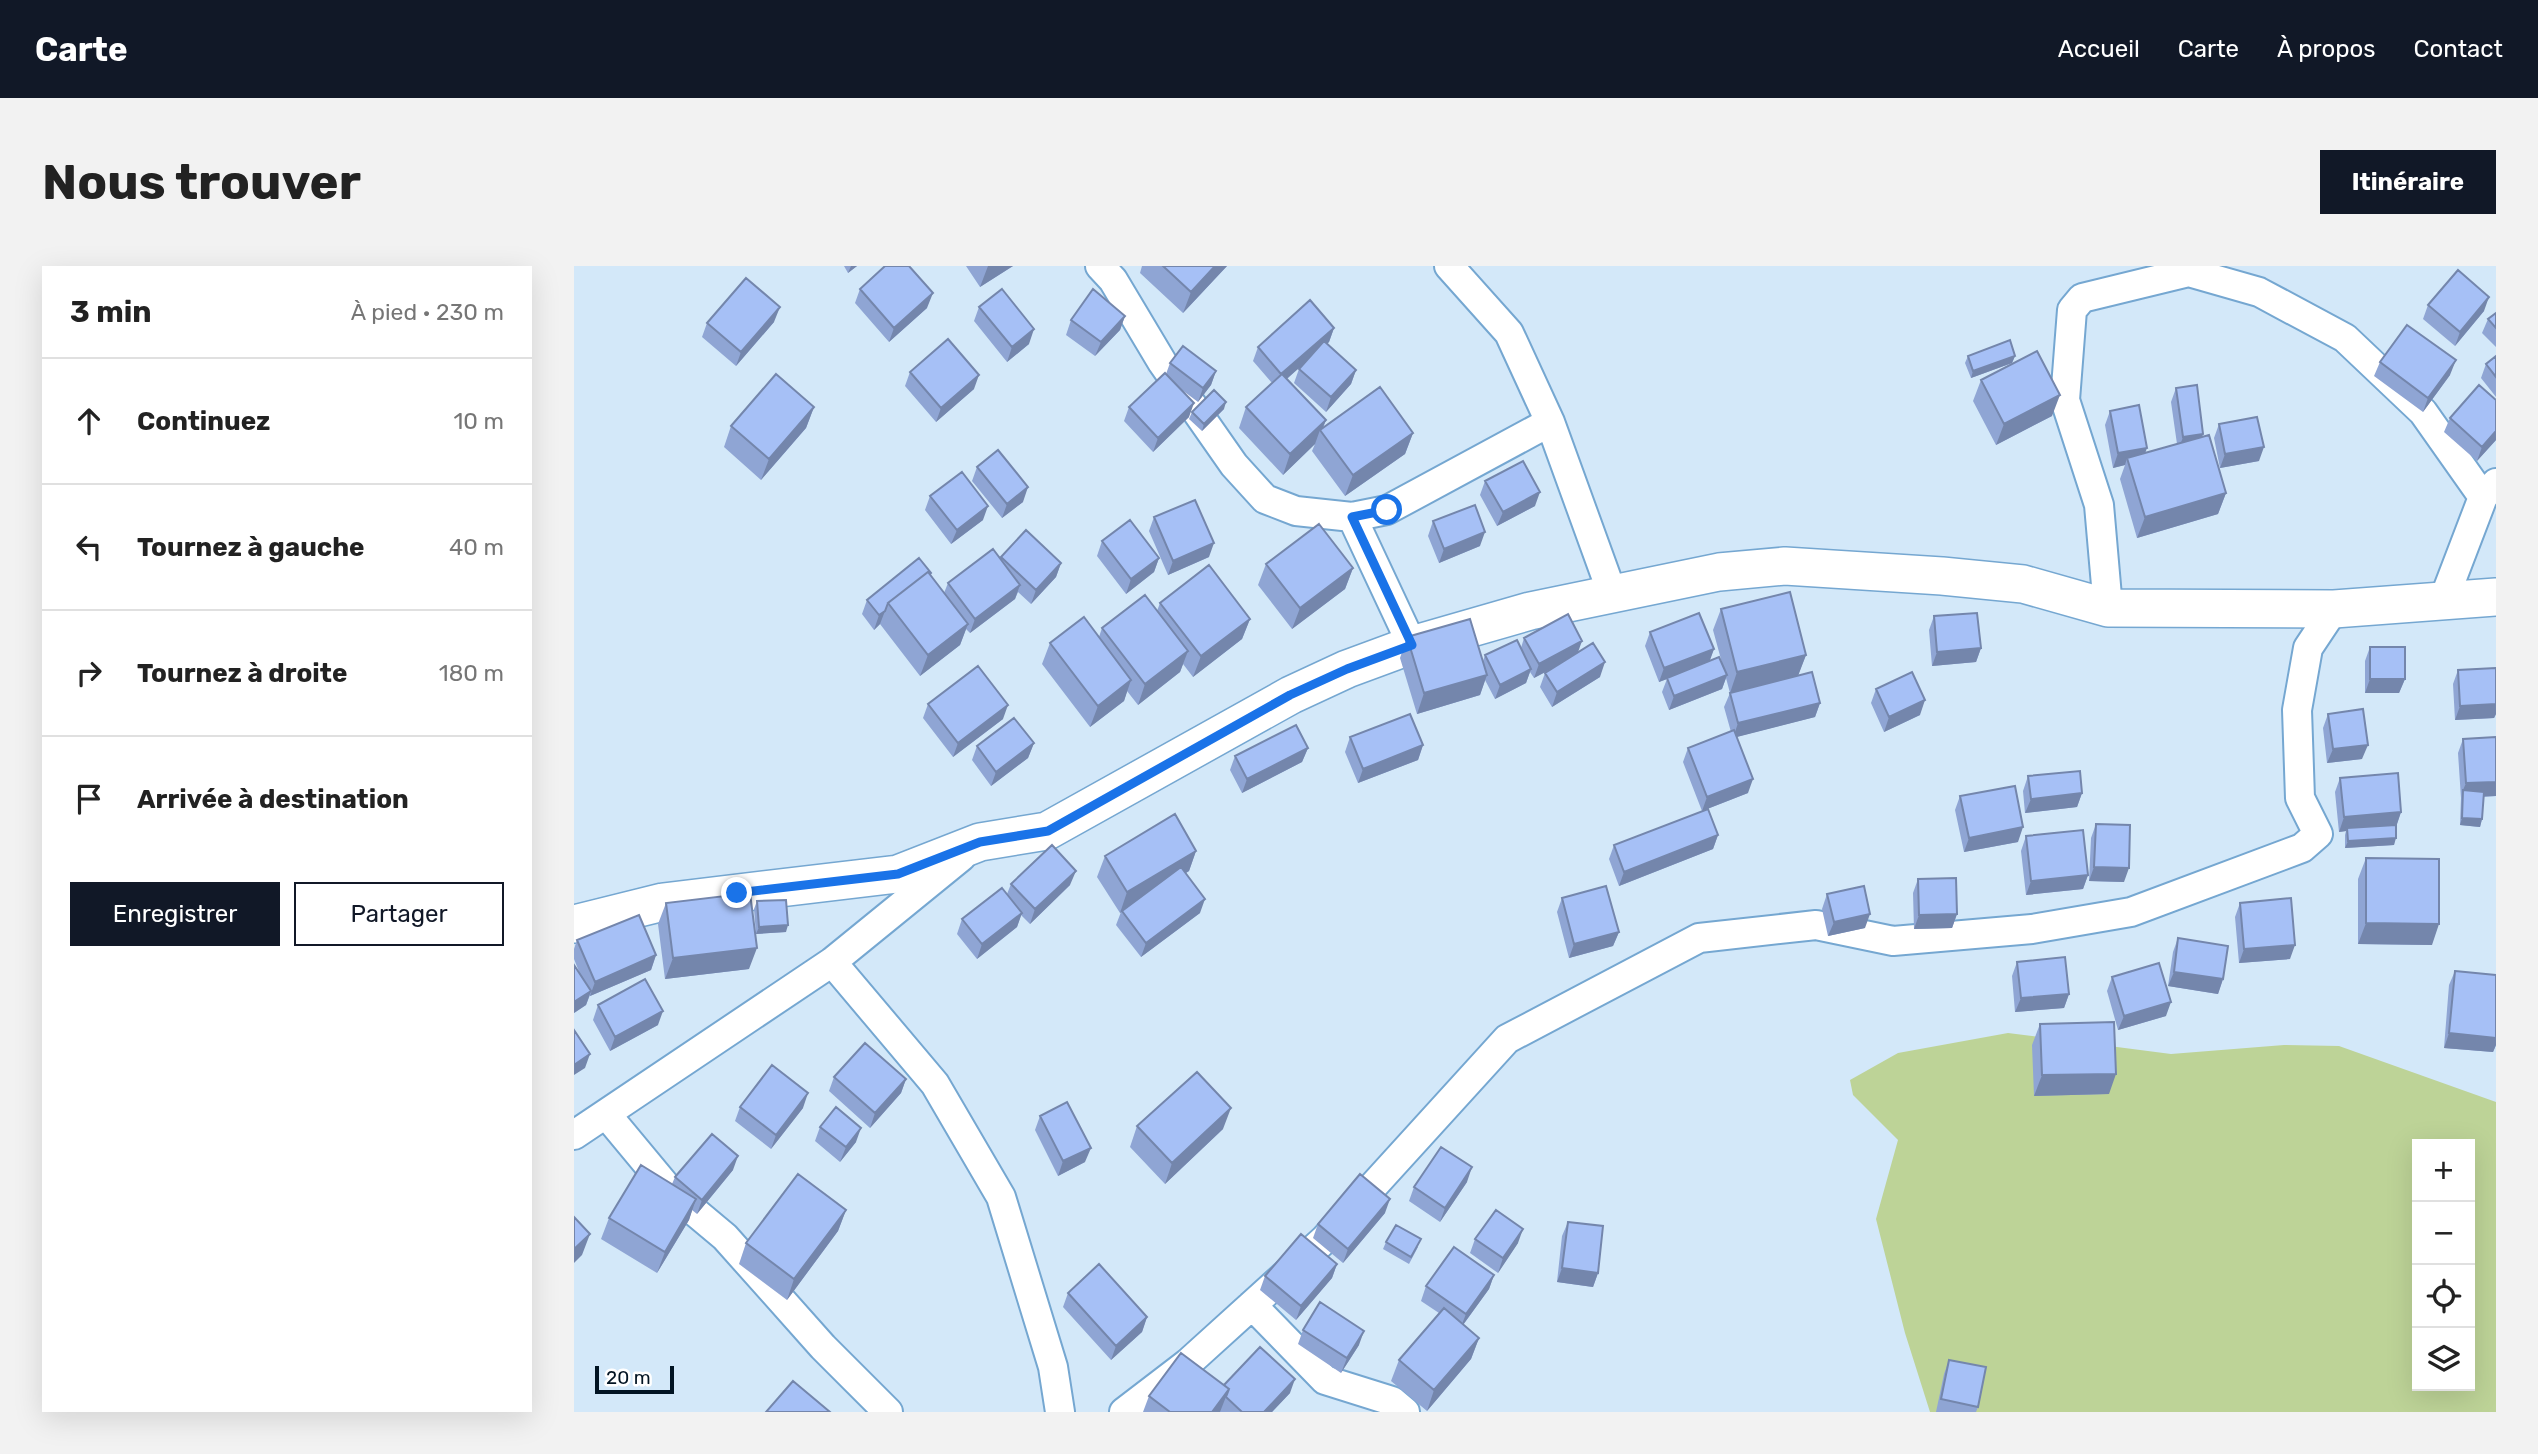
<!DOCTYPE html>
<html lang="fr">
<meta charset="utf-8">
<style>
body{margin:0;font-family:Rubik,sans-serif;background:#f2f2f2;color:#222}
.controls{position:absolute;right:21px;bottom:21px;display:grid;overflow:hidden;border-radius:0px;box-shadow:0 7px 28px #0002}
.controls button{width:63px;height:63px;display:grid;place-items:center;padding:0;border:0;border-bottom:2px solid #e0e0e0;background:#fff;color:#222;font:35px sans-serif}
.scale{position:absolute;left:21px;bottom:18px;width:79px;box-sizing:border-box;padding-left:7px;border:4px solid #021423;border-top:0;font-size:19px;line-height:24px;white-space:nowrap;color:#021423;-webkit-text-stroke:5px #fff;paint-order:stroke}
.stop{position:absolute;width:21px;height:21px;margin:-16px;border:5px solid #1a73e8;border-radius:50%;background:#fff}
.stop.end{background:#1a73e8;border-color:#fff;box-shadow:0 2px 7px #0008}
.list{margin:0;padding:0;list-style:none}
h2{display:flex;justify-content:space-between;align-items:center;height:91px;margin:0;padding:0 28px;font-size:30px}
h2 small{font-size:23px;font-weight:400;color:#767676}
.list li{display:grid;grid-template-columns:46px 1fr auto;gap:21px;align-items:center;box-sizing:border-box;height:126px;padding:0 28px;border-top:2px solid #e0e0e0}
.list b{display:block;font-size:26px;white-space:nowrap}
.list em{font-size:23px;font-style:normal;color:#767676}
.actions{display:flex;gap:14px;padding:21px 28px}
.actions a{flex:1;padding:16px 0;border:2px solid #111827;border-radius:0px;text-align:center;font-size:24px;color:#111827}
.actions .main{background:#111827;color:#fff}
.icon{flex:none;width:38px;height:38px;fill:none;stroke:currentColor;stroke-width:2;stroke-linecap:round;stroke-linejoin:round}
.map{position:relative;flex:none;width:1922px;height:1146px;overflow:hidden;border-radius:0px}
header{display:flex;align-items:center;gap:42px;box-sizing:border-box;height:98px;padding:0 35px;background:#111827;color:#fff}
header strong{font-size:33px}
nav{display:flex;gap:38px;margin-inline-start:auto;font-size:24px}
.intro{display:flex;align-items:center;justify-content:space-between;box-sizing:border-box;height:168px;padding:0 42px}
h1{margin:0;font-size:49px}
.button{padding:18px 32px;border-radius:0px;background:#111827;color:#fff;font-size:24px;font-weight:700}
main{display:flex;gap:42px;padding:0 42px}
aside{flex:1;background:#fff;border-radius:0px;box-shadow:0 7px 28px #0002}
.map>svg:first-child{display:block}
.green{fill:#bdd397;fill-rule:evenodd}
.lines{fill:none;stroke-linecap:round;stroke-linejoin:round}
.minor-casing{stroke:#75a7d1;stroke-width:32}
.major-casing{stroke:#75a7d1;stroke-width:40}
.minor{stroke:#fff;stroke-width:28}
.major{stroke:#fff;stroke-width:37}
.wall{fill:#8fa5d4}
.shaded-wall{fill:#7486ac}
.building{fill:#a6c0f6;stroke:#7486ac;stroke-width:2}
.route{stroke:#1a73e8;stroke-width:9}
</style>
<header>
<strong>Carte</strong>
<nav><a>Accueil</a><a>Carte</a><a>À propos</a><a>Contact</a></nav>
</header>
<div class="intro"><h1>Nous trouver</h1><a class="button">Itinéraire</a></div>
<main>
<aside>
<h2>3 min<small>À pied · 230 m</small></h2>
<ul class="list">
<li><svg class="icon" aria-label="ahead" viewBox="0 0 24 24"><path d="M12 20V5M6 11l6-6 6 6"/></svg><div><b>Continuez</b></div><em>10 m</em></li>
<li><svg class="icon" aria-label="left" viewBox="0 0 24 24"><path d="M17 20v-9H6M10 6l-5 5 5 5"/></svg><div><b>Tournez à gauche</b></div><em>40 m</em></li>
<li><svg class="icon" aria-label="right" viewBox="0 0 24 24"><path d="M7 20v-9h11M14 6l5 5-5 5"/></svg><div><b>Tournez à droite</b></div><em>180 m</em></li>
<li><svg class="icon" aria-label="arrive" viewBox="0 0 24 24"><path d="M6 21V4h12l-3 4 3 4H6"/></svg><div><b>Arrivée à destination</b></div></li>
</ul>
<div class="actions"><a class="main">Enregistrer</a><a>Partager</a></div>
</aside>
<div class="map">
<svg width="1922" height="1146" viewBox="0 0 1922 1146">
<rect width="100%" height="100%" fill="#d3e8f9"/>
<path class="green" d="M1434 767 1597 788 1710 779 1765 780 1922 836V1146H1356L1331 1067 1302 953 1324 874 1279 829 1276 814 1324 787ZM1843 878H1896V1120H1843Z"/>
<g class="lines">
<g class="minor-casing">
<path id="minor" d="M526 0 539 14 588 96 660 199 691 233 722 245 778 251 813 244 976 156
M875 0 935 67 976 156 1038 327
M778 251 838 379
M1870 333 1909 231 1922 217
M1534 342 1525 239 1491 134 1498 44 1508 32 1615 6 1685 26 1771 72 1849 146 1909 231
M258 696 361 818 427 931 479 1101 486 1146
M32 848 96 925 151 971 249 1081 314 1146
M0 869 258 696 387 591
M678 1039 751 1114 818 1135 831 1146
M550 1146 614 1097 751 973 933 773 1125 672 1242 659 1319 675 1458 663 1557 646 1728 582 1744 568 1726 532 1723 444 1734 382 1760 343"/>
</g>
<g class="major-casing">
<path id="major" d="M0 658 89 636 324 608 406 576 473 565 717 429 773 403 838 379 956 345 1145 306 1211 300 1368 310 1449 318 1534 342 1760 343 1922 331"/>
</g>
<use href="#minor" class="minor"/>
<use href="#major" class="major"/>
</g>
<path class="wall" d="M270 0H283L274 7Z
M392 0H439L406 21Z
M568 0H653L609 47 566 7Z
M286 23 353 42 315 76 281 37Z
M1854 39 1910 45 1881 80 1849 53Z
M405 41 455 78 433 96 400 55Z
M1922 47V81L1908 67 1914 53Z
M551 50 546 64 521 90 492 69 497 54Z
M200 56 162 100 128 71 133 57Z
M760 62 755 76 753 78 782 104 777 118 752 146 720 117 725 103 727 100 713 113 752 154 749 162 839 167 831 188 771 230 738 185 741 178 709 209 665 162 672 141 698 117 679 95 684 81Z
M1394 90H1441L1438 97 1397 112 1391 97Z
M1922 90V131L1907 112 1912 98Z
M1806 96 1876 109 1849 146 1800 110Z
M596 97 642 105 637 119 624 136 608 124 615 151 579 186 550 155 555 141 592 108Z
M336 106 400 123 362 156 331 120Z
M1407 114 1478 150 1422 179 1399 135Z
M1602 122 1629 168 1628 171 1652 227 1644 248 1563 272 1546 213 1551 199 1539 202 1531 159 1536 145 1572 187 1603 178 1597 136Z
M1922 134V174L1903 195 1870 166 1876 152Z
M240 141 232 162 187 214 150 181 157 160Z
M650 143 628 165 615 153 618 146Z
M1645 158 1685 195 1646 202 1640 172Z
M403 201 449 236 428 252 398 215Z
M911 215 961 240 923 260 906 229Z
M356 230 409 254 377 278 351 244Z
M580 251 635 291 594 309 575 265Z
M859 255 906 280 865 297 854 270Z
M528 275 585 292 580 306 552 328 523 290Z
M427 291 487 297 482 311 457 338 444 326 441 333 396 367 392 363 386 379 346 410 306 358 300 364 288 348 293 334 357 307V309L370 327 374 317 426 292Z
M692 298 779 302 771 323 718 363 684 319Z
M586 337 676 353 668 373 619 411 609 398 606 406 564 439 553 425 550 435 516 461 468 398 476 377 525 371 528 362 583 345Z
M1147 343 1232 389 1224 409 1246 437 1241 451 1162 471 1174 527 1128 545 1109 496 1114 482 1157 466 1150 441 1156 427 1152 412 1148 423 1095 444 1088 426 1093 413 1085 416 1071 380 1076 366 1140 383 1135 395 1148 397 1139 364Z
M1360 350 1407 382 1402 396 1358 400 1355 364Z
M833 371 909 395 911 389 947 382 950 372 1003 387 1026 411 978 441 966 421 971 407 983 400 960 412 956 406 952 417 921 433 911 414 906 429 843 448 826 392Z
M1796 381 1831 413 1825 427H1791V395Z
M1922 402V448L1920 452 1881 454 1879 418 1884 404Z
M1302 423 1346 449 1310 466 1297 437Z
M354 438 429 453 379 491 349 452Z
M1754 448 1788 493 1753 497 1749 462Z
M776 471 849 479 844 494 784 517 771 486Z
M1889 473 1922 530 1909 531 1908 553 1906 561 1886 559 1887 532 1884 487Z
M460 477 454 492 417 520 398 494 403 480Z
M734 482 728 496 668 527 656 504 661 490Z
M1454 510 1508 527 1503 541 1451 547 1449 525Z
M1766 512 1827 546 1822 561 1820 579 1771 582V569L1772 565 1765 566 1761 526Z
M1386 530 1444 576 1390 586 1381 544Z
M1522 558 1550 616 1515 615 1517 572Z
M1144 569 1139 583 1045 620 1035 593 1040 579Z
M1452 570 1514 609 1509 623 1452 629 1447 585Z
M622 585 615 605 612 607 626 647 567 691 542 659 547 646 546 647 523 611 531 590Z
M1792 592 1858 679 1784 678V613Z
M1344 613 1383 648 1378 662 1340 663 1339 627Z
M437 618 496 619 456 658 447 649 443 661 403 693 383 668 388 653 433 628Z
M1253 628 1291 662 1254 670 1248 643Z
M988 632 1045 666 1039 680 995 692 983 646Z
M183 635 212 666 182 668 180 643Z
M92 637 175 703 91 713 84 658Z
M1666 637 1716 693 1665 697 1661 651Z
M1604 672 1649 713 1644 728 1594 720 1599 686Z
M3 674 82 689 77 704 16 730V729L12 739 0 747V699L6 708 0 693V683Z
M1443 696 1495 728 1490 742 1441 746 1438 710Z
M1881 705 1922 709V779L1919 786 1870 782 1875 719Z
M1538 711 1592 750 1544 764 1533 725Z
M24 739 84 759 36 785 19 754Z
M1466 758 1535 828 1460 830 1458 779Z
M260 811 332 813 327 827 296 862 255 825Z
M166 841 229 842 197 883 161 855Z
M466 850 511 896 484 910 461 864Z
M563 860 649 863 591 918 556 881Z
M246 861 282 876 266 896 241 875Z
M159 904 123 948 118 944 115 954 83 1007 27 973 35 952 98 918 101 911Z
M893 916 866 956 835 935 840 921Z
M272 944 264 965 213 1034 165 998 172 977Z
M811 947 769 997 739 972 744 958Z
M994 956 1024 1007 1019 1021 983 1016 988 970Z
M901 973 944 977 924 1007 896 987Z
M812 976 844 981 835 998 809 983Z
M763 998 758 1012 722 1054 686 1024 691 1010Z
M920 1009 915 1023 889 1059 905 1072 897 1093 853 1145 817 1115 825 1094 865 1047 847 1035 852 1020Z
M494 1027 573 1051 568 1066 537 1094 489 1041Z
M729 1064 785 1079 767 1107 724 1078Z
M1375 1094 1404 1141 1402 1146H1362L1370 1108Z
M650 1119 716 1127 698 1146H569L575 1130Z"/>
<path class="shaded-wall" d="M277 0H283L274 7Z
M414 0H439L406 21Z
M641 0H653L609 47 617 26Z
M359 27 353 42 315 76 320 62Z
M1915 31 1910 45 1881 80 1886 66Z
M206 41 200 56 162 100 167 86Z
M551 50 546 64 521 90 527 76Z
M760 62 755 76 702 122 707 108Z
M460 63 455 78 433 96 438 81Z
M1441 90 1438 97 1397 112 1399 105Z
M1882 94 1876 109 1849 146 1854 132Z
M782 104 777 118 752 146 757 131Z
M642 105 637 119 624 136 629 122Z
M405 109 400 123 362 156 367 142Z
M1486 129 1478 150 1422 179 1430 158Z
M652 136 650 143 628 165 630 158Z
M620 137 615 151 579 186 584 172Z
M240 141 232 162 187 214 195 193Z
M752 154 747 166 746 164 741 178 709 209 716 188Z
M1922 165V174L1903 195 1908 181Z
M839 167 831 188 771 230 779 209Z
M1629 168 1624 182 1604 185 1609 171Z
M1690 181 1685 195 1646 202 1651 188Z
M1573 182 1568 196 1553 192 1551 199 1539 202 1544 187Z
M454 221 449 236 428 252 433 238Z
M966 226 961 240 923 260 929 246Z
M1652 227 1644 248 1563 272 1571 251Z
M414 240 409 254 377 278 383 264Z
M911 266 906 280 865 297 870 283Z
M640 277 635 291 594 309 599 295Z
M585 292 580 306 552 328 557 313Z
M487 297 482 311 457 338 462 324Z
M779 302 771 323 718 363 726 342Z
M446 319 441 333 396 367 401 353Z
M311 345 306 358 300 364 305 349Z
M676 353 668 373 619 411 627 390Z
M394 358 386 379 346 410 354 389Z
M1008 375 1003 389 960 412 965 398Z
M1407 382 1402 396 1358 400 1363 386Z
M1140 383 1135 397 1085 416 1090 402Z
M614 385 606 406 564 439 571 418Z
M1232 389 1224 410 1156 427 1163 406Z
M1031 396 1026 411 978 441 983 426Z
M957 403 952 417 921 433 926 419Z
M913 409 906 429 843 448 850 427Z
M1153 409 1148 423 1095 444 1100 430Z
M1796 413H1831L1825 427H1791Z
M557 414 550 435 516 461 524 440Z
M1351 434 1346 449 1310 466 1315 451Z
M1246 437 1241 451 1159 472 1164 457Z
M1922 438V448L1920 452 1881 454 1886 440Z
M434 439 429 453 379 491 384 477Z
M460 477 454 492 417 520 422 506Z
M849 479 844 494 784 517 789 503Z
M1794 479 1788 493 1753 497 1759 483Z
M734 482 728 496 668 527 673 513Z
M1179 513 1174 527 1128 545 1133 531Z
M1922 516V530L1889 531V524L1892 517Z
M1508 527 1503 541 1451 547 1457 533Z
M1827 546 1822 561 1773 562 1772 565 1765 566 1770 551Z
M1888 552 1908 553 1906 561 1886 559Z
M1449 561 1444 576 1390 586 1395 572Z
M1144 569 1139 583 1045 620 1050 606Z
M1822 572 1820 579 1771 582 1774 575Z
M622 585 615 605 546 647 553 626Z
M1520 601 1555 602 1550 616 1515 615Z
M502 605 496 619 456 658 461 643Z
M1514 609 1509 623 1452 629 1457 615Z
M631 633 626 647 567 691 572 677Z
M448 647 443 661 403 693 408 678Z
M1296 648 1291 662 1254 670 1260 656Z
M1383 648 1378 662 1340 663 1345 649Z
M1792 657 1865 658 1858 679 1784 678Z
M214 659 212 666 182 668 185 661Z
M1045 666 1039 680 995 692 1000 678Z
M1721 679 1716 693 1665 697 1670 683Z
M183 682 175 703 91 713 99 692Z
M82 689 77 704 16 730 21 716Z
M1600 706 1649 713 1644 728 1594 720Z
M17 725 12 739 0 747V736Z
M1495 728 1490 742 1441 746 1447 732Z
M1597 736 1592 750 1544 764 1550 750Z
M89 745 84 759 36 785 41 771Z
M1875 767 1922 772V779L1919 786 1870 782Z
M16 788 11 802 0 809V799Z
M1542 808 1535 828 1460 830 1468 809Z
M332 813 327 827 296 862 301 847Z
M234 827 229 842 197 883 202 869Z
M657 842 649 863 591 918 598 897Z
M287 862 282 876 266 896 272 881Z
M517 882 511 896 484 910 489 895Z
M164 890 159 904 123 948 128 934Z
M898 901 893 916 866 956 871 942Z
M122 933 115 954 83 1007 91 986Z
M816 933 811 947 769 997 774 983Z
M272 944 264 965 213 1034 220 1013Z
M949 963 944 977 924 1007 929 992Z
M16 968 8 989 0 997V983Z
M763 998 758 1012 722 1054 727 1040Z
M988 1002 1024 1007 1019 1021 983 1016Z
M920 1009 915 1023 886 1063 892 1048Z
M573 1051 568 1066 537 1094 542 1080Z
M790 1065 785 1079 767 1107 773 1092Z
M905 1072 897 1093 853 1145 860 1124Z
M721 1113 716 1127 698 1146H690Z
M655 1123 646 1146H638Z"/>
<path class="building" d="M311 0H335L359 27 320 62 286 23Z
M589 0H641L617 26Z
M1884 4 1915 31 1886 66 1854 39Z
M172 12 206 41 167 86 133 57Z
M428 23 460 63 438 81 405 41Z
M519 23 551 50 527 76 497 54Z
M736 34 760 62 707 108 684 81Z
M1922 47V62L1914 53Z
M1833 59 1882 94 1854 132 1806 96Z
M374 73 405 109 367 142 336 106Z
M1436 74 1441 90 1399 105 1394 90Z
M750 75 782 104 757 131 725 103Z
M609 80 642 105 629 122 596 97Z
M1463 85 1486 129 1430 158 1407 114Z
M1922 90V111L1912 98Z
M591 107 620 137 584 172 555 141Z
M202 108 240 141 195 193 157 160Z
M708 108 752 154 716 188 672 141Z
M1623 119 1629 168 1609 171 1602 122Z
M1905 119 1922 134V165L1908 181 1876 152Z
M806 121 839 167 779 209 746 164Z
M640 124 652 136 630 158 618 146Z
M1565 139 1573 182 1544 187 1536 145Z
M1683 151 1690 181 1651 188 1645 158Z
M1635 169 1652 227 1571 251 1553 192Z
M424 184 454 221 433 238 403 201Z
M949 195 966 226 929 246 911 215Z
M388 206 414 240 383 264 356 230Z
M621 234 640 277 599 295 580 251Z
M901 239 911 266 870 283 859 255Z
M556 254 585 292 557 313 528 275Z
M745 258 779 302 726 342 692 298Z
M452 264 487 297 462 324 427 291Z
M419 283 446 319 401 353 374 317Z
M345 292 357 307 356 308 354 306 314 337 311 345 305 349 293 334Z
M635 299 676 353 627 390 586 337Z
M354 306 394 358 354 389 314 337Z
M1216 326 1232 389 1163 406 1147 343Z
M571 329 614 385 571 418 528 362Z
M1125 347 1140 383 1090 402 1076 366Z
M1403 347 1407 382 1363 386 1360 350Z
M994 348 1008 375 965 398 950 372Z
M510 351 557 414 524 440 476 377Z
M896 353 913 409 850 427 833 371Z
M943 374 957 403 926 419 911 389Z
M1019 377 1031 396 983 426 971 407Z
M1796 381H1831V413H1796Z
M1145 391 1153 409 1100 430 1093 412Z
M404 400 434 439 384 477 354 438Z
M1922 402V438L1886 440 1884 404Z
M1238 406 1246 437 1164 457 1156 427Z
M1338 406 1351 434 1315 451 1302 423Z
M1789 443 1794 479 1759 483 1754 448Z
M836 448 849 479 789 503 776 471Z
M440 452 460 477 422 506 403 480Z
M722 459 734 482 673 513 661 490Z
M1160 464 1179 513 1133 531 1114 482Z
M1922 471V516L1892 517 1889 473Z
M1506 505 1508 527 1457 533 1454 510Z
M1824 507 1827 546 1770 551 1766 512Z
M1441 520 1449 561 1395 572 1386 530Z
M1889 524 1910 526 1908 553 1888 552Z
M1134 543 1144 569 1050 606 1040 579Z
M601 548 622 585 553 626 531 590Z
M1522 558 1556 559 1555 602 1520 601Z
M1822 559V572L1774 575 1773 562Z
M1509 564 1514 609 1457 615 1452 570Z
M478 579 502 605 461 643 437 618Z
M1792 592 1865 593V658L1792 657Z
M607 601 631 633 572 677 548 645Z
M1382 612 1383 648 1345 649 1344 613Z
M1032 620 1045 666 1000 678 988 632Z
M1290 620 1296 648 1260 656 1253 628Z
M428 622 448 647 408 678 388 653Z
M176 627 183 682 99 692 92 637Z
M1717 632 1721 679 1670 683 1666 637Z
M212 634 214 659 185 661 183 635Z
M65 649 82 689 21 716 3 674Z
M1604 672 1654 680 1649 713 1600 706Z
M1491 691 1495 728 1447 732 1443 696Z
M1585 697 1597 736 1550 750 1538 711Z
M0 699 17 725 0 736Z
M1881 705 1922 709V772L1875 767Z
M71 713 89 745 41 771 24 739Z
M1540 756 1542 808 1468 809 1466 758Z
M0 764 16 788 0 799Z
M291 777 332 813 301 847 260 811Z
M198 799 234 827 202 869 166 841Z
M623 806 657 842 598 897 563 860Z
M493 836 517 882 489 895 466 850Z
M262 841 287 862 272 881 246 861Z
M138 868 164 890 128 934 101 911Z
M867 881 898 901 871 942 840 921Z
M67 899 122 933 91 986 35 952Z
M224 908 272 944 220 1013 172 977Z
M786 908 816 933 774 983 744 958Z
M922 944 949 963 929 992 901 973Z
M0 951 16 968 0 983Z
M994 956 1029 960 1024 1007 988 1002Z
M822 959 847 973 837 991 812 976Z
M727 968 763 998 727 1040 691 1010Z
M880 981 920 1009 892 1048 852 1020Z
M525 998 573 1051 542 1080 494 1027Z
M746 1036 790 1065 773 1092 729 1064Z
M870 1042 905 1072 860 1124 825 1094Z
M686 1081 721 1113 690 1146H668L652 1131 655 1123 650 1119Z
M607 1087 655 1123 638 1146H596L575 1130Z
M1375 1094 1412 1101 1404 1141 1367 1133Z
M219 1115 256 1146H192Z"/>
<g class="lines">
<path class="route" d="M163 627 324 608 406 576 474 565 716 429 773 403 838 379 778 251 813 244"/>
</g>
</svg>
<div class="controls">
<button>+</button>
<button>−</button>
<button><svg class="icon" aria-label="locate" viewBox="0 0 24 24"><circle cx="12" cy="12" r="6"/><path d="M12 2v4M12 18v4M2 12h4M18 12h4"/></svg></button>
<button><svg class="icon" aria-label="layers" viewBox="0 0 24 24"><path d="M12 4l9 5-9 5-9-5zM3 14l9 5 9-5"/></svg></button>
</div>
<div class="scale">20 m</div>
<div class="stop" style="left:813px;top:244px"></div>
<div class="stop end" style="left:163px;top:627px"></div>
</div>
</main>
